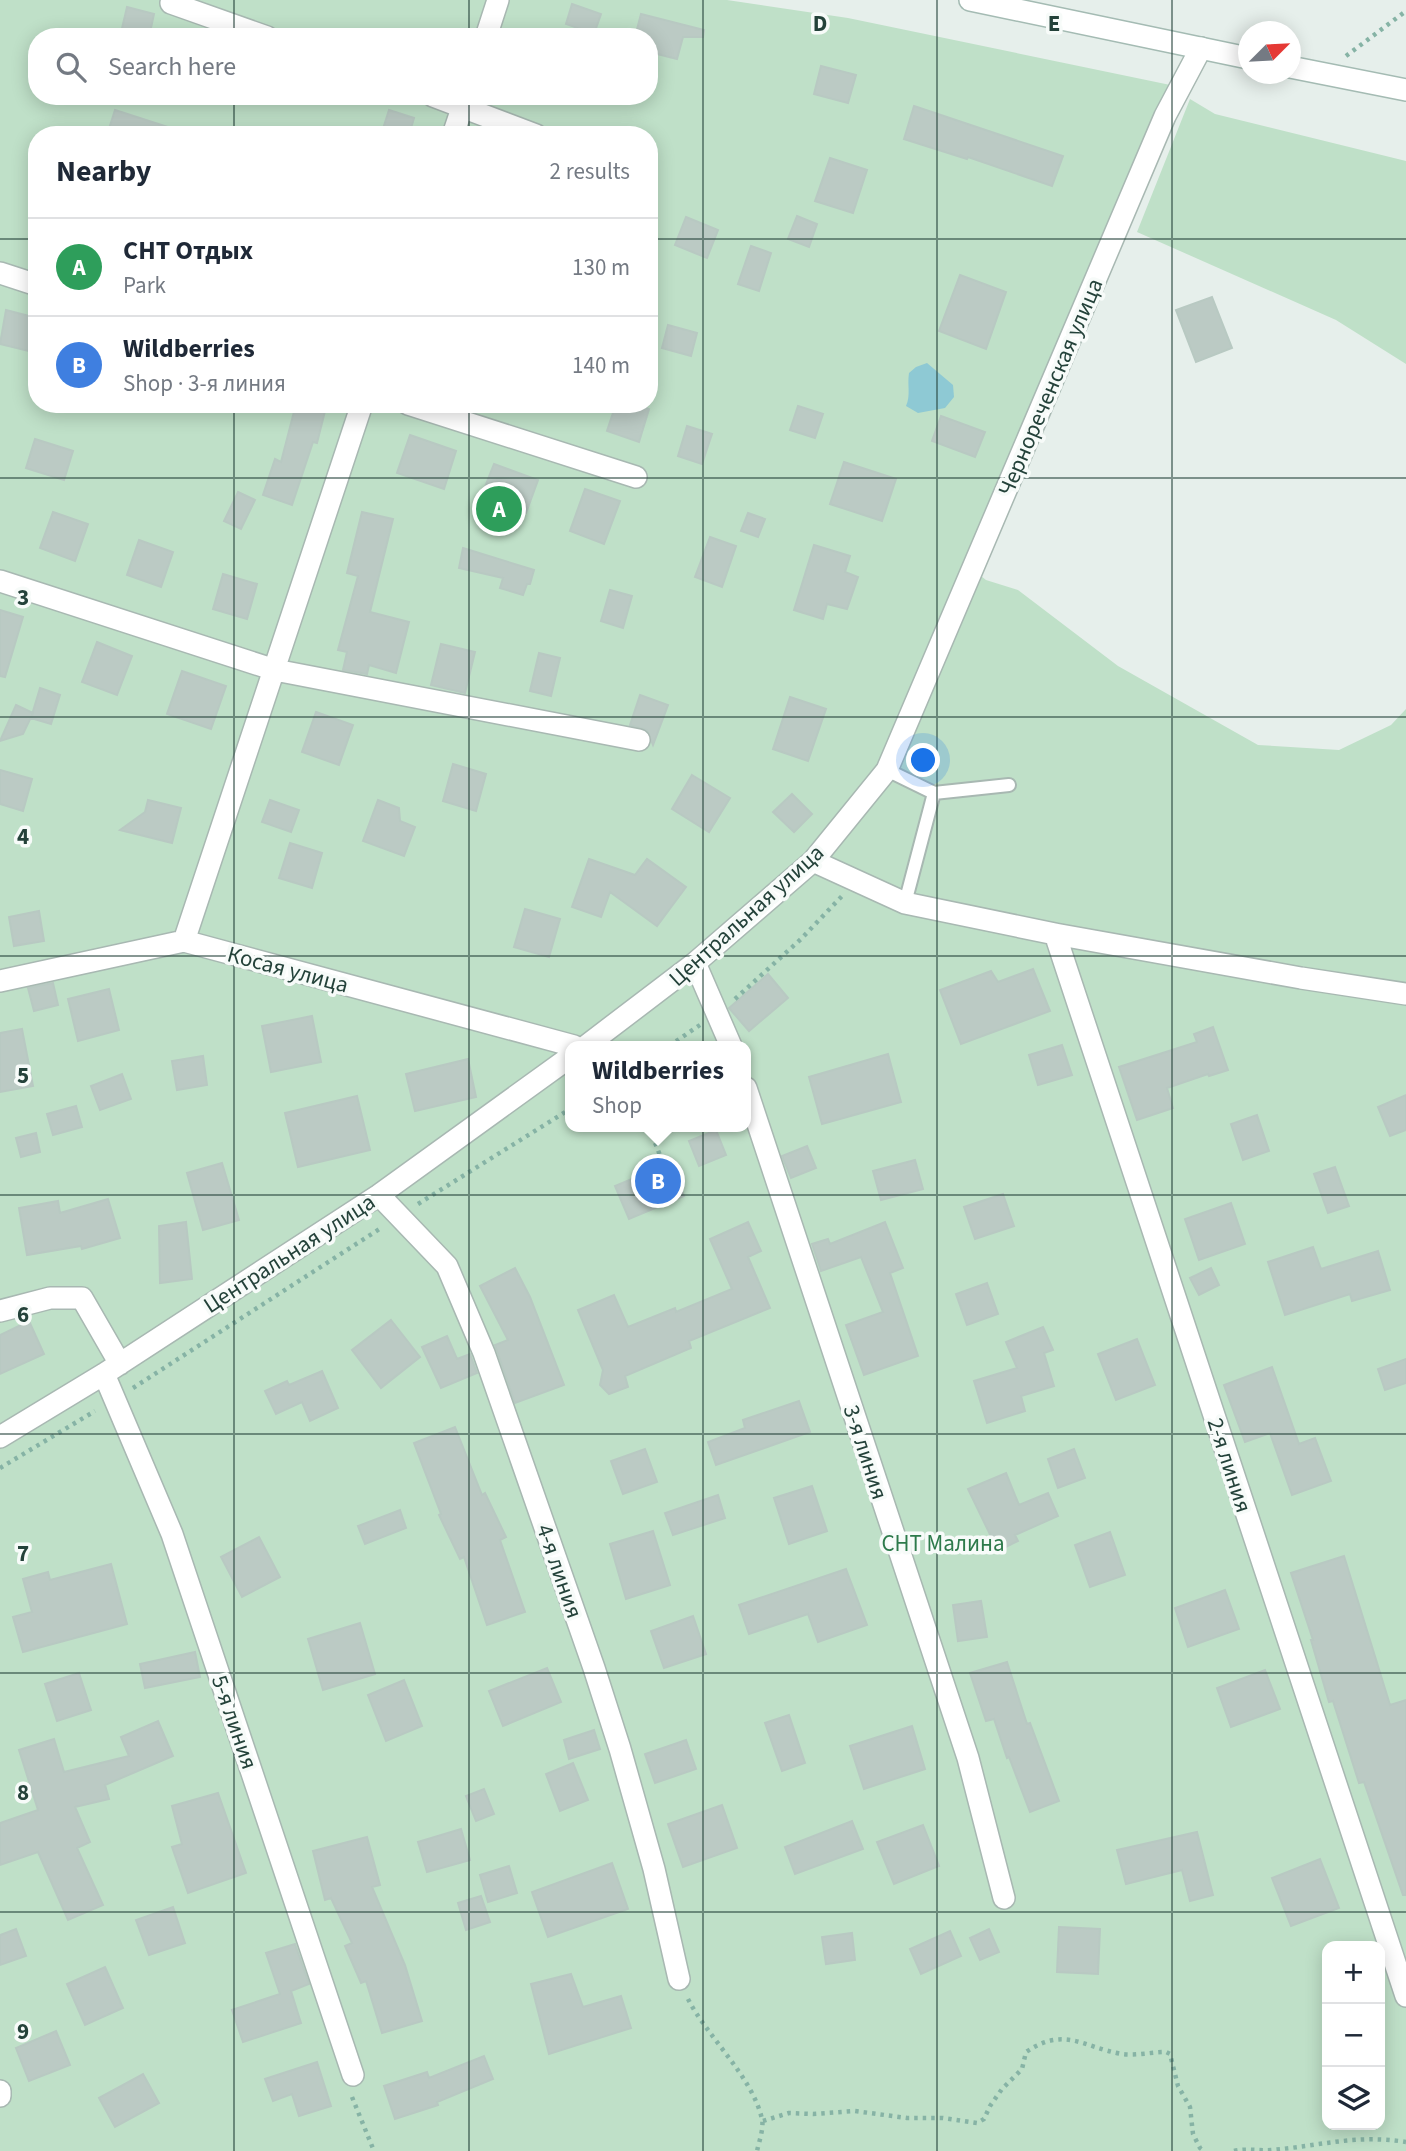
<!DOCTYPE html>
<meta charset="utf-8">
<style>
body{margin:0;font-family:"Source Sans 3",sans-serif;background:#f2f2f3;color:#1f2937}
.controls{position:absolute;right:21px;bottom:21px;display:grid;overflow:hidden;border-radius:14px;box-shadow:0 4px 18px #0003}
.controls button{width:63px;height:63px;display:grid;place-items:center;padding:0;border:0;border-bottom:2px solid #e0e1e3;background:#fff;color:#1f2937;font:35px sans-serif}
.compass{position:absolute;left:1238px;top:21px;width:63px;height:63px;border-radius:50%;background:#fff;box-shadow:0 4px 18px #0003;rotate:66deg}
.you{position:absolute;left:924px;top:761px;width:24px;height:24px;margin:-18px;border:5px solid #fff;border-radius:50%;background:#1a73e8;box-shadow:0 0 0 10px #1a73e833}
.badge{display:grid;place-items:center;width:46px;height:46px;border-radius:50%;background:#111827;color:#fff;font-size:23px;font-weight:700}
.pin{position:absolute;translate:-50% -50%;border:4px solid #fff;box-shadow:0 2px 7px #0006}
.popup{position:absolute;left:565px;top:1041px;width:186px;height:91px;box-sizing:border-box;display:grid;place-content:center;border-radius:14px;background:#fff;filter:drop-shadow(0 2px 5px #0005);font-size:23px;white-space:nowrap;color:#747a83}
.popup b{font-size:26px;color:#1f2937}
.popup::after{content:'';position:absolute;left:50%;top:100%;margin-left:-14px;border:14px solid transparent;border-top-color:#fff}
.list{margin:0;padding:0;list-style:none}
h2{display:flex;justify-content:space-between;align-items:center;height:91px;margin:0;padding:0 28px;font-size:30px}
h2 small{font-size:23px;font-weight:400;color:#747a83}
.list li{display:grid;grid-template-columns:46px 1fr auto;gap:21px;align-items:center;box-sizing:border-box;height:98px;padding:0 28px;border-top:2px solid #e0e1e3}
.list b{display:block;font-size:26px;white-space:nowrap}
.list p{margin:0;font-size:23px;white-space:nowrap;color:#747a83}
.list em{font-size:23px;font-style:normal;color:#747a83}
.icon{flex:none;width:38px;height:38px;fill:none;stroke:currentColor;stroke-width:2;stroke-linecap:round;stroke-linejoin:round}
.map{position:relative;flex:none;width:1406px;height:2151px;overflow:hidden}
.search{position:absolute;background:#fff;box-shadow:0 4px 18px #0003;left:28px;top:28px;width:630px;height:77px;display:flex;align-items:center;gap:18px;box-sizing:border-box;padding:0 24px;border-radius:28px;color:#747a83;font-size:26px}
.panel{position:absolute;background:#fff;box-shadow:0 4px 18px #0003;left:28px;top:126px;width:630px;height:287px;border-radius:28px}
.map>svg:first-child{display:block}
.green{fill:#bfe0c8;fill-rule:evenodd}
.water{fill:#8ec9d4}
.building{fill:#bbcac4;stroke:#b8c9c2;stroke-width:2}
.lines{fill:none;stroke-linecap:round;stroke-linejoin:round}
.lane-casing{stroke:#a8b8b2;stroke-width:16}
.street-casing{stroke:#a8b8b2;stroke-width:24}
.secondary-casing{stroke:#a4bbb3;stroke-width:24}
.path{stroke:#86b3a5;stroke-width:4.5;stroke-dasharray:3.5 5;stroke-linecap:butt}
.lane{stroke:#fff;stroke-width:12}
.street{stroke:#fff;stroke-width:21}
.secondary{stroke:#fff;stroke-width:21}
.grid{fill:none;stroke:#24423a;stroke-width:2;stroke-opacity:0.55}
.labels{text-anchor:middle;stroke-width:7;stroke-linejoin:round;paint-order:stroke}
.street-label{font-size:23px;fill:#24423a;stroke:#f7fbf9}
.park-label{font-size:23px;fill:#2d7a4b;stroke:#f7fbf9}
.grid-label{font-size:23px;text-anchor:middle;font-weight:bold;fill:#24423a;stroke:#f7fbf9;stroke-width:7;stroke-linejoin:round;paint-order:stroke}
</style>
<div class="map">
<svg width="1406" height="2151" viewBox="0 0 1406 2151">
<rect width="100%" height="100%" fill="#e6efeb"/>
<path class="green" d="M0 0H727L848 18 1180 87 972 569 986 580 1018 590 1118 666 1258 745 1339 750 1391 725 1406 709V2151H0ZM37 37H649V96H37ZM37 135H649V404H37ZM570 1046H746V1127H570ZM1327 1946H1380V2125H1327Z
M1190 99 1215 114 1406 161V364L1336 320 1137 232Z"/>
<path class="water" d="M927 363 953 385 954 397 945 408 918 413 906 406C911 395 907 385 909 373L916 367Z"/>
<path class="building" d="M572 4 601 14 594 34 566 24Z
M127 7 154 14 149 37H120Z
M641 14 704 30 703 37H683L677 59 649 52V37H635Z
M821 66 856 75 848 103 814 94Z
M914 106 1063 156 1052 186 968 157 967 159 904 139Z
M115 110 180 131 179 135H107Z
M389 110 414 118 409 135H381Z
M830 158 867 170 853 213 815 201Z
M797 216 817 224 809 247 788 239Z
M686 217 718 230 707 258 675 245Z
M751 246 771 253 759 291 738 284Z
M960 275 1006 292 986 349 939 331Z
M1212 297 1232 348 1196 362 1176 310Z
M6 310 37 318V353L0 344Z
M668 325 697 333 691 356 662 348Z
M296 404 325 411 317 443 313 442 292 505 263 495 275 459 281 462Z
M616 404H635L649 409 639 442 607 431Z
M798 406 823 414 815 438 790 430Z
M941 416 985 432 975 457 932 441Z
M687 426 712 434 702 464 678 456Z
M410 435 456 451 444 489 397 473Z
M35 439 73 451 64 480 26 468Z
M844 462 896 479 882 521 830 504Z
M494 464 538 480 526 513 481 497Z
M585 489 620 501 604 544 570 531Z
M238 492 255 500 241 529 224 521Z
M53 512 88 524 75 561 40 548Z
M362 512 393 519 370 612 409 622 396 673 369 665 367 674 343 670 347 652 338 650 358 576 347 573Z
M748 513 765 519 758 537 741 531Z
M710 537 736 546 722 587 695 577Z
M139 540 173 552 161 587 127 575Z
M814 545 850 556 845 572 858 577 847 609 827 604 823 619 794 610Z
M463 548 534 570 530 584H527L523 595 500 588 503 578 459 568Z
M223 574 257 584 247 619 213 609Z
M610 590 632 596 623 628 601 621Z
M0 610 23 617 5 677 0 676Z
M97 642 132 656 117 695 82 682Z
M441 644 475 652 465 693 431 685Z
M539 653 560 658 551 696 530 691Z
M182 671 226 686 211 729 167 714Z
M40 688 60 695 51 724 31 718Z
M640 695 668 705 653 745 647 730 630 725Z
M790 697 826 709 808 761 773 749Z
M16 705 33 713 23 734 0 741Z
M316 712 353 725 339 765 302 752Z
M453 764 486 774 476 811 443 801Z
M0 770 32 779 23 811 0 804Z
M692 775 730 798 709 832 672 809Z
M792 794 812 814 794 832 773 812Z
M148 800 181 808 172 843 120 830 145 812Z
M270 800 299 810 291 832 262 822Z
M378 800 399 808 400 821 415 827 404 856 363 841Z
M290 843 322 853 312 888 279 878Z
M589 859 635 875 647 859 686 887 657 926 610 892 601 917 572 907Z
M525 909 560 919 549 957 514 947Z
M39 911 44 941 14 946 9 917Z
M1033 969 1050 1011 961 1044 940 990 991 971 998 982Z
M768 974 788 998 749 1031 729 1008Z
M53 983 58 1005 34 1011 28 988Z
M109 989 119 1030 78 1041 68 999Z
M312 1016 321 1062 271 1072 262 1026Z
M1213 1027 1228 1070 1209 1076 1208 1074 1167 1088 1173 1108 1137 1120 1119 1067 1197 1042 1194 1034Z
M22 1029 33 1086 0 1092V1033Z
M1062 1045 1072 1075 1038 1085 1029 1055Z
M888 1054 901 1102 822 1124 809 1077Z
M203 1056 207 1085 177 1090 172 1061Z
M468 1059 476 1097 415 1111 406 1074Z
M122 1074 131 1099 100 1110 91 1086Z
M1406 1095V1130L1390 1136 1378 1107Z
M357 1096 370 1150 298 1167 285 1113Z
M76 1106 82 1127 53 1135 47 1114Z
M1257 1115 1269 1151 1243 1160 1231 1124Z
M716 1130 726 1155 699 1166 689 1141Z
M36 1133 40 1152 21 1157 16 1138Z
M807 1146 816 1168 791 1178 782 1156Z
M915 1160 923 1189 881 1200 873 1171Z
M222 1163 239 1220 203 1230 187 1173Z
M670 1163 684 1196 629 1219 615 1186Z
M1335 1167 1349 1206 1328 1213 1314 1174Z
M1003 1194 1014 1226 975 1239 964 1207Z
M108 1199 120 1238 82 1249 81 1246 27 1255 19 1208 58 1201 60 1213Z
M1231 1203 1245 1244 1199 1260 1185 1219Z
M186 1222 192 1279 160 1283 159 1226Z
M748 1222 761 1251 748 1257 770 1308 689 1341 691 1348 625 1376 628 1387 609 1394 600 1385 603 1370 578 1310 614 1295 628 1327 675 1308 676 1312 732 1289 710 1239Z
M885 1222 903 1268 890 1273 918 1356 864 1375 846 1325 883 1312 861 1257 821 1271 812 1244 828 1239 830 1244Z
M1313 1247 1321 1269 1378 1251 1390 1290 1352 1301 1350 1294 1285 1315 1268 1262Z
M515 1268 530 1297 564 1385 515 1403 495 1345 508 1340 480 1286Z
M1211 1268 1219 1285 1199 1295 1190 1278Z
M987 1283 998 1314 967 1325 956 1294Z
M391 1320 420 1357 381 1388 352 1350Z
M29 1321 44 1354 0 1374V1335Z
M1043 1327 1053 1350 1044 1353 1054 1386 1021 1396 1025 1411 987 1423 974 1381 1017 1368 1006 1342Z
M447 1336 457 1359 470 1354 477 1373 441 1388 422 1347Z
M1137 1339 1155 1385 1116 1400 1098 1354Z
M1406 1359V1383L1385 1390 1378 1369Z
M1272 1367 1299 1444 1315 1438 1331 1481 1292 1495 1270 1433 1245 1442 1224 1385Z
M322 1371 338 1408 310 1421 302 1402 276 1414 265 1391 287 1381 289 1385Z
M799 1401 810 1432 716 1465 708 1442 745 1428 743 1420Z
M455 1427 482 1495 485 1493 506 1537 500 1540 525 1612 487 1625 464 1557 460 1559 439 1515 441 1514 414 1443Z
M645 1449 657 1482 623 1494 611 1461Z
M1074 1449 1085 1478 1058 1488 1048 1459Z
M1006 1473 1019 1505 1048 1493 1058 1516 1015 1535 1018 1541 998 1551 968 1489Z
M812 1486 827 1531 789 1544 774 1498Z
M718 1495 725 1518 673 1535 665 1513Z
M400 1510 406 1528 365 1544 358 1526Z
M653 1531 670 1585 626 1599 610 1544Z
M1110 1532 1125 1575 1090 1587 1075 1545Z
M259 1537 280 1577 242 1597 221 1557Z
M1344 1556 1390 1705 1406 1700V1895H1403L1364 1782 1359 1783 1333 1701 1329 1702 1311 1640H1313L1291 1573Z
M111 1564 127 1624 23 1652 13 1617 32 1612 23 1579 48 1572 50 1580Z
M846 1569 867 1625 818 1642 808 1614 749 1634 739 1605Z
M1225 1590 1239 1629 1188 1647 1175 1608Z
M981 1601 987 1637 958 1641 953 1605Z
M693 1616 706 1654 664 1668 651 1631Z
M360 1623 375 1674 323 1690 308 1639Z
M195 1652 200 1677 145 1688 140 1664Z
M1007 1662 1027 1724 1030 1723 1059 1801 1030 1812 1009 1757 1007 1758 994 1719 986 1721 970 1673Z
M547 1668 561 1702 503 1726 489 1691Z
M1265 1670 1280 1709 1231 1727 1217 1688Z
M79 1673 91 1710 57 1721 45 1684Z
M404 1680 422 1726 386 1741 368 1695Z
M789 1715 805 1763 782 1771 765 1723Z
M158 1721 173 1756 105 1785 109 1799 75 1807 90 1842 77 1848 103 1905 68 1920 38 1852 0 1865V1823L38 1810 19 1750 54 1739 64 1772 129 1756 121 1737Z
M912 1726 925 1769 864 1789 850 1746Z
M594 1730 600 1749 569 1759 564 1740Z
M686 1740 696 1769 655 1783 645 1754Z
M573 1763 588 1800 560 1811 546 1774Z
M484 1789 494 1814 476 1821 466 1796Z
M218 1793 246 1873 188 1893 172 1847 182 1844 172 1806Z
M722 1805 737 1848 683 1867 668 1824Z
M852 1821 863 1849 795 1874 785 1847Z
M923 1825 939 1866 894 1884 877 1842Z
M461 1829 470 1860 427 1872 418 1842Z
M1197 1832 1213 1895 1190 1901 1182 1870 1126 1884 1117 1850Z
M367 1837 380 1885 372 1887 405 1965 422 2021 382 2033 366 1981 361 1983 345 1946 352 1943 331 1898 325 1900 313 1851Z
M1320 1859 1339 1908 1291 1926 1272 1878Z
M612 1863 628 1909 548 1937 532 1892Z
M509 1866 517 1893 488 1902 480 1875Z
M481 1896 490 1922 466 1930 458 1903Z
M173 1907 185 1943 149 1955 136 1920Z
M1059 1927 1100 1929 1098 1974 1057 1972Z
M16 1929 26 1956 0 1965V1935Z
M989 1929 999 1952 980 1960 970 1938Z
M950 1931 961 1956 921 1974 910 1949Z
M852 1933 855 1960 826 1964 822 1937Z
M295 1944 309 1984 291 1991 301 2023 243 2042 232 2010 280 1994 266 1953Z
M105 1967 123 2008 85 2025 67 1984Z
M571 1974 583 2007 621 1996 631 2028 549 2054 531 1984Z
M56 2031 70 2065 29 2081 16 2048Z
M484 2056 493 2079 437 2102 438 2105 395 2119 384 2086 427 2072 429 2078Z
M317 2062 331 2106 299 2116 292 2094 273 2101 265 2079Z
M143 2074 159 2103 115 2127 99 2098Z"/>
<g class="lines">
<g class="lane-casing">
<path id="lane" d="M887 770 934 793 1009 785
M905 903 934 793"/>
</g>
<g class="street-casing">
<path id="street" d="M171 3 267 37
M486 37 498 0
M433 96 536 135
M453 135 466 96
M0 273 37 285
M408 404 636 477
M0 581 275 670 639 740
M813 861 905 903 1055 934 1301 978 1406 994
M1055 934 1406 1996
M184 941 362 404
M695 963 731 1046
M0 981 184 941 574 1046
M586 1046 695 963 813 861 887 770 1165 116 1201 48
M746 1088 968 1758 1004 1898
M379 1195 447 1266 484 1353 594 1668 620 1749 654 1869 679 1979
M0 1311 50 1298H82L120 1364
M104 1374 172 1534 353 2075
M0 1437 104 1374 379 1195 570 1057
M0 2091V2096"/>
</g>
<g class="secondary-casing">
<path id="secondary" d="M970 0 1248 58
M1290 67 1406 90"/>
</g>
<path class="path" d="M1346 56 1406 11
M735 999 801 939 842 896
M669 1046 700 1025
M649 1127 661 1158
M418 1204 570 1109
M133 1388 381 1228
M0 1468 95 1411
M688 1999C708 2038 752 2076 762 2119 764 2128 759 2142 757 2151
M352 2097 374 2151
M763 2121 789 2113 813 2114 855 2111 907 2118H943L977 2123 984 2119 990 2106 1002 2089 1022 2069 1026 2052C1065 2026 1082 2047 1122 2054 1135 2056 1152 2052 1166 2052L1170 2054 1178 2086 1190 2107 1193 2134 1200 2148 1204 2151
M1234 2151C1247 2148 1258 2151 1271 2150 1320 2146 1356 2134 1406 2142"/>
<use href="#lane" class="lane"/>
<use href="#street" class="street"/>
<use href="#secondary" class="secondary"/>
</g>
<path class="grid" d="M234 0V37M469 0V37M703 0V2151M937 0V2151M1172 0V2151M234 96V135M469 96V135M0 239H37M649 239H1406M234 404V2151M469 404V2151M0 478H1406M0 717H1406M0 956H1406M0 1195H1406M0 1434H1406M0 1673H1406M0 1912H1406"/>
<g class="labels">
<g class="street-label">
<text transform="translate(1050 387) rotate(-67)" y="8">Чернореченская улица</text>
<text transform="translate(746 915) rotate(-42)" y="8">Центральная улица</text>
<text transform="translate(288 969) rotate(15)" y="8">Косая улица</text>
<text transform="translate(289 1253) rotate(-33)" y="8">Центральная улица</text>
<text transform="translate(866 1452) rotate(72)" y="8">3-я линия</text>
<text transform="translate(1230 1465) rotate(72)" y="8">2-я линия</text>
<text transform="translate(560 1571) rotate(71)" y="8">4-я линия</text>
<text transform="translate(235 1722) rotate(71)" y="8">5-я линия</text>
</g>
<g class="park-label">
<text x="943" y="1551">СНТ Малина</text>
</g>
</g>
<g class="grid-label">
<text x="820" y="31">D</text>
<text x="1054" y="31">E</text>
<text x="23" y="605">3</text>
<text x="23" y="844">4</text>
<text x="23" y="1083">5</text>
<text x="23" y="1322">6</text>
<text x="23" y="1561">7</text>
<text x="23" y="1800">8</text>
<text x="23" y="2039">9</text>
</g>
</svg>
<div class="controls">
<button>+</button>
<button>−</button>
<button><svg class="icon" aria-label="layers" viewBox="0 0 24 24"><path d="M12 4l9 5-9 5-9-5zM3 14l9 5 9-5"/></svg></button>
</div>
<svg class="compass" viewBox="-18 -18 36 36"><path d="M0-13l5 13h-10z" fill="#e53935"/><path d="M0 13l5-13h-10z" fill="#747a83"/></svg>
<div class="you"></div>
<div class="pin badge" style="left:499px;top:509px;background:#2e9e5b">A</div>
<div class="pin badge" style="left:658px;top:1181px;background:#3f7fe0">B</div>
<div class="popup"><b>Wildberries</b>Shop</div>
<div class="search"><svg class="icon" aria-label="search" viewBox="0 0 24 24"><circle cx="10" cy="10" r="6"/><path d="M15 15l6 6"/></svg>Search here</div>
<section class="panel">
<h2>Nearby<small>2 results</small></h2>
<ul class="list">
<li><span class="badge" style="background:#2e9e5b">A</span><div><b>СНТ Отдых</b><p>Park</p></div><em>130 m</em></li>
<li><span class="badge" style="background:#3f7fe0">B</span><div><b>Wildberries</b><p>Shop · 3-я линия</p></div><em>140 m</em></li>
</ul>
</section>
</div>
